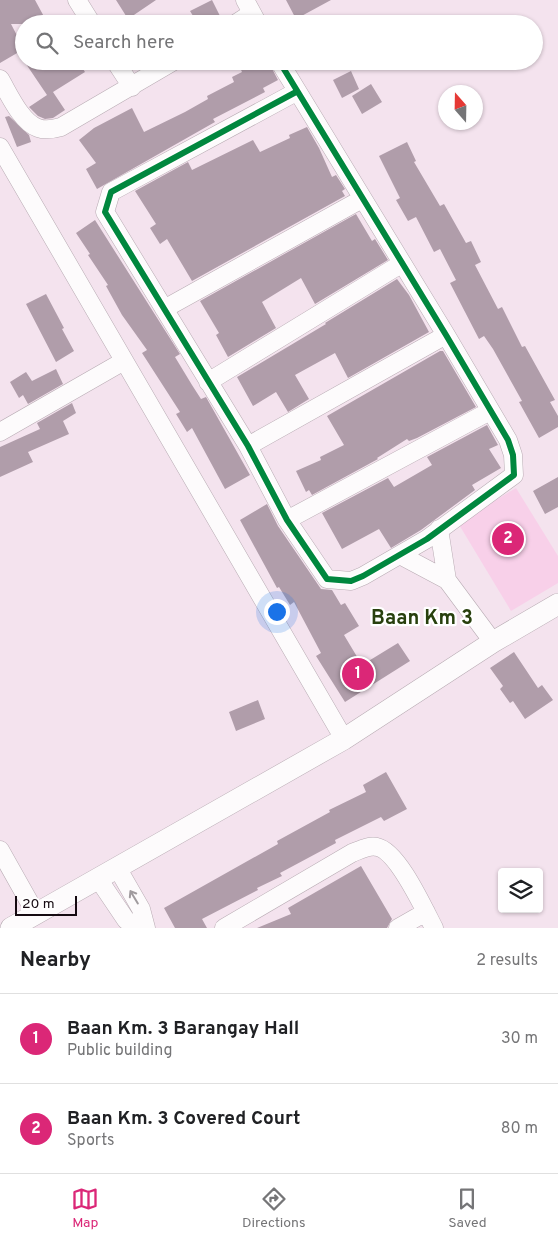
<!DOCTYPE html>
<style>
body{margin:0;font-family:Overpass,sans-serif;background:#f2f2f2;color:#202124}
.controls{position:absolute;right:15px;bottom:15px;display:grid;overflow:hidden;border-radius:5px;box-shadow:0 1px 4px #0004}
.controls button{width:45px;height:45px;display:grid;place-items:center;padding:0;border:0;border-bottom:1px solid #e0e0e0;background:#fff;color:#202124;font:25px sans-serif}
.compass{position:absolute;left:438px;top:85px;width:45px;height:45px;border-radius:50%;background:#fff;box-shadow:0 1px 4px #0004;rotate:340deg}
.scale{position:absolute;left:15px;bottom:12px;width:62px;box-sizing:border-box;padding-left:5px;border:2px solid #150a11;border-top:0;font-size:14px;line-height:18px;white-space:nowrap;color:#150a11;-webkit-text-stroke:4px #fff;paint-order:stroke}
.you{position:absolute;left:276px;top:611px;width:18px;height:18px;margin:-12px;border:4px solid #fff;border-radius:50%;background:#1a73e8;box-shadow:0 0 0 8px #1a73e833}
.badge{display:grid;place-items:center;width:32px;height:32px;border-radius:50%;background:#db2777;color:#fff;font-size:16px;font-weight:700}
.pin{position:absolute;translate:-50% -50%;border:2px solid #fff;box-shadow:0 1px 5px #0006}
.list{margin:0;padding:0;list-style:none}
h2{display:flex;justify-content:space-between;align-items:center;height:65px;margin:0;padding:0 20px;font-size:21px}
h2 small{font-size:16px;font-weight:400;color:#757577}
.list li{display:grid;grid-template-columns:32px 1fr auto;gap:15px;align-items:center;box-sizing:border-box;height:90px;padding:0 20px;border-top:1px solid #e0e0e0}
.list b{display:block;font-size:19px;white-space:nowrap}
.list p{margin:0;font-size:16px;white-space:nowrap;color:#757577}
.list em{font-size:16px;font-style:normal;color:#757577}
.icon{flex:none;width:28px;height:28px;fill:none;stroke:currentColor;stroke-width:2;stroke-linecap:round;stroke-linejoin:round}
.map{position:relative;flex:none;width:558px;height:928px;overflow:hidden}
.search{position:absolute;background:#fff;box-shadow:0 1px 4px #0004;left:15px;right:15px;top:15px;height:55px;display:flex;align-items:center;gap:12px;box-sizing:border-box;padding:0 18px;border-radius:28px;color:#757577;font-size:19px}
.sheet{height:245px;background:#fff}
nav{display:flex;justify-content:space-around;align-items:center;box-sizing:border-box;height:70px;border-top:1px solid #e0e0e0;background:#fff;font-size:14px;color:#757577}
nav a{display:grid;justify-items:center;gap:2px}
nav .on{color:#db2777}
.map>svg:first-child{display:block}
.green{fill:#f8d0e9}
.building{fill:#b09daa}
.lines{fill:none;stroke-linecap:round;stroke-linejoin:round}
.minor-casing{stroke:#b8abb3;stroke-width:19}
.tertiary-casing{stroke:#b8abb3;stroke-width:22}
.minor{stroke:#fdfbfc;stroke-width:18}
.tertiary{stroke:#fdfbfc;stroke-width:21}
.cycleway-casing{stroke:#fff;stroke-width:9}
.cycleway{stroke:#00873e;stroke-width:6}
.oneway{stroke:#a09b9e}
.labels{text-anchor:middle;stroke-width:4.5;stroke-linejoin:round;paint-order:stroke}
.district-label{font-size:20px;font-weight:bold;fill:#28400e;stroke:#fff}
</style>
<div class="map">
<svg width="558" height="928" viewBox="0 0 558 928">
<rect width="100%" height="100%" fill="#f4e3ee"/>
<path class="green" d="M516 488 558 556V583L511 611 458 523Z"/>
<path class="building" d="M0 0H35L48 24H11L24 49 0 63Z
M116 0H156L128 19Z
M212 0 224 24H198L190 11Z
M286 0H331L296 19Z
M24 61H78L85 72 53 92 65 110 53 118 45 119 38 116 29 107 47 95Z
M237 61H268L278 80 263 88 265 92 213 119 215 122 97 189 86 169 96 163 79 140 94 128 132 108 144 132 185 112 208 99 207 96 234 82 232 77 242 72Z
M351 71 359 89 342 98 333 80Z
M371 84 382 102 362 114 352 96Z
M9 116 29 135 31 142 17 147 5 117Z
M307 127 319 148 332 177 336 175 345 189 342 191 345 196 192 281 167 239 160 244 150 228 156 224 135 191 188 162 192 170 253 140 260 152 290 138 289 135Z
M407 142 416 161 414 162 440 206 444 204 466 243 471 241 481 262 475 265 498 309 502 307 522 347 525 346 555 400 550 402 558 416V427L539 438 519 402 522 401 493 349 484 336 479 339 450 283 456 280 440 249 434 252 416 217 408 221 396 200 400 198 379 156Z
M356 214 372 241 375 239 388 260 315 304 301 278 262 302 276 328 228 357 216 335 219 333 200 301Z
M95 220 180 354 175 357 192 385 201 399 206 397 250 475 225 489 192 428 187 432 176 414 180 412 142 353 147 350 122 315 106 286 108 285 88 255 90 254 76 233Z
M397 279 409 295 429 332 348 378 335 353 295 375 309 399 288 412 276 392 253 406 237 377 326 324 325 323Z
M46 294 64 328 62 329 74 351 56 362 26 304Z
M440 351H443L476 407 417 438 409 441 407 439 377 458 378 459 312 495 309 490 306 492 296 471 321 460 320 457 344 445 327 416Z
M56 369 63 384 28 404 23 395 19 398 10 382 26 372 32 381Z
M72 403 76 413 63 421 69 434 28 452 33 462 0 477V447L40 429 37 423Z
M487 425 498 445 489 449 501 468 472 485 475 490 421 530 391 548 379 529 342 549 322 513 388 478 394 487 432 465 427 457Z
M558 477V507L545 514 533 491Z
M267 504 278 526 321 589 332 590 341 605 345 603 359 626 344 635 362 665 398 643 410 661 345 702 316 656 321 653 294 602 290 605 279 587 277 588 240 520Z
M514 652 538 688 542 685 553 700 525 719 513 701 510 703 500 689 503 686 490 668Z
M258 700 265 719 236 731 229 712Z
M386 772 407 809 384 821 381 817 335 840 336 843 280 873 282 876 257 888 258 890 202 919 207 928H175L164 908 278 844 277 841 330 812 329 810 366 792 363 785Z
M361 866 392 919 387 928H257L291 914 288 908Z"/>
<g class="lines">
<g class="minor-casing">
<path id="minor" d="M77 0 92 24
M245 0 258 24
M235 24 252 13
M115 61 132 87
M279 61 446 335 508 440 513 455 514 475 427 539 363 576 351 581 327 579 287 520 248 446 105 212 111 192 296 92
M0 79C9 94 21 122 38 128 46 131 54 129 61 127L174 61
M0 147 344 739
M164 309 362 199
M208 382 401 264
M0 432 124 361
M248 446 446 335
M287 520 490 411
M439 529 447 580
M400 555 447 580 493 642
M0 850 36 914
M118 869 141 909 146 928
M99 880 126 920 138 928
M224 928 352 853C360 850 369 845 377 847 398 851 424 909 434 928
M398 928 426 912"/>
</g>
<g class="tertiary-casing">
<path id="tertiary" d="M11 928 344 739 493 642 558 604"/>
</g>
<use href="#minor" class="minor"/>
<use href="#tertiary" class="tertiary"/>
<g class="cycleway-casing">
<path id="cycleway" d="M279 61 446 335 508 440 513 455 514 475 427 539 363 576 351 581 327 579 287 520 248 446 105 212 111 192 296 92"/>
</g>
<use href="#cycleway" class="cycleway"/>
</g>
<defs><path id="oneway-shaft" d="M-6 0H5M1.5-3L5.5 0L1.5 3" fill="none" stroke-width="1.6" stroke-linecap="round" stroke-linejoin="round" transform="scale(1.25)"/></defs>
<use class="oneway" href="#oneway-shaft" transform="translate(134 897) rotate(-121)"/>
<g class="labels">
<g class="district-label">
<text x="422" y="624">Baan Km 3</text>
</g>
</g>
</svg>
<div class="controls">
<button><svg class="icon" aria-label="layers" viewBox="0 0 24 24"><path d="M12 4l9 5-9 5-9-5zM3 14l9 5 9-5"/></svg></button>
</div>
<svg class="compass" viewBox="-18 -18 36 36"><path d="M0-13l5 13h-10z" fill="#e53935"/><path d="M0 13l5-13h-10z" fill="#757577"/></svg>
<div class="scale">20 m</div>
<div class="you"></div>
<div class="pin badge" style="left:358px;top:674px">1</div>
<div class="pin badge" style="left:508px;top:539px">2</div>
<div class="search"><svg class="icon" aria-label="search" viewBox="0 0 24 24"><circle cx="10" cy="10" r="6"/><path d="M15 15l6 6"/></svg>Search here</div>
</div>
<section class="sheet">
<h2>Nearby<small>2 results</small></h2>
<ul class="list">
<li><span class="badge">1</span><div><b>Baan Km. 3 Barangay Hall</b><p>Public building</p></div><em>30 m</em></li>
<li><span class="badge">2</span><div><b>Baan Km. 3 Covered Court</b><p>Sports</p></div><em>80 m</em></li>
</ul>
</section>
<nav>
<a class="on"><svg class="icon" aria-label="map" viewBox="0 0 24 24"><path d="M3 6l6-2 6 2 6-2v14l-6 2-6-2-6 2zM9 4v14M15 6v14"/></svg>Map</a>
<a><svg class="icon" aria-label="directions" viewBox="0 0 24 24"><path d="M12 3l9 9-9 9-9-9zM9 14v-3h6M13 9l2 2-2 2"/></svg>Directions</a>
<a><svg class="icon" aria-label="saved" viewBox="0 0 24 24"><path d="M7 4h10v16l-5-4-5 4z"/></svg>Saved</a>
</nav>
